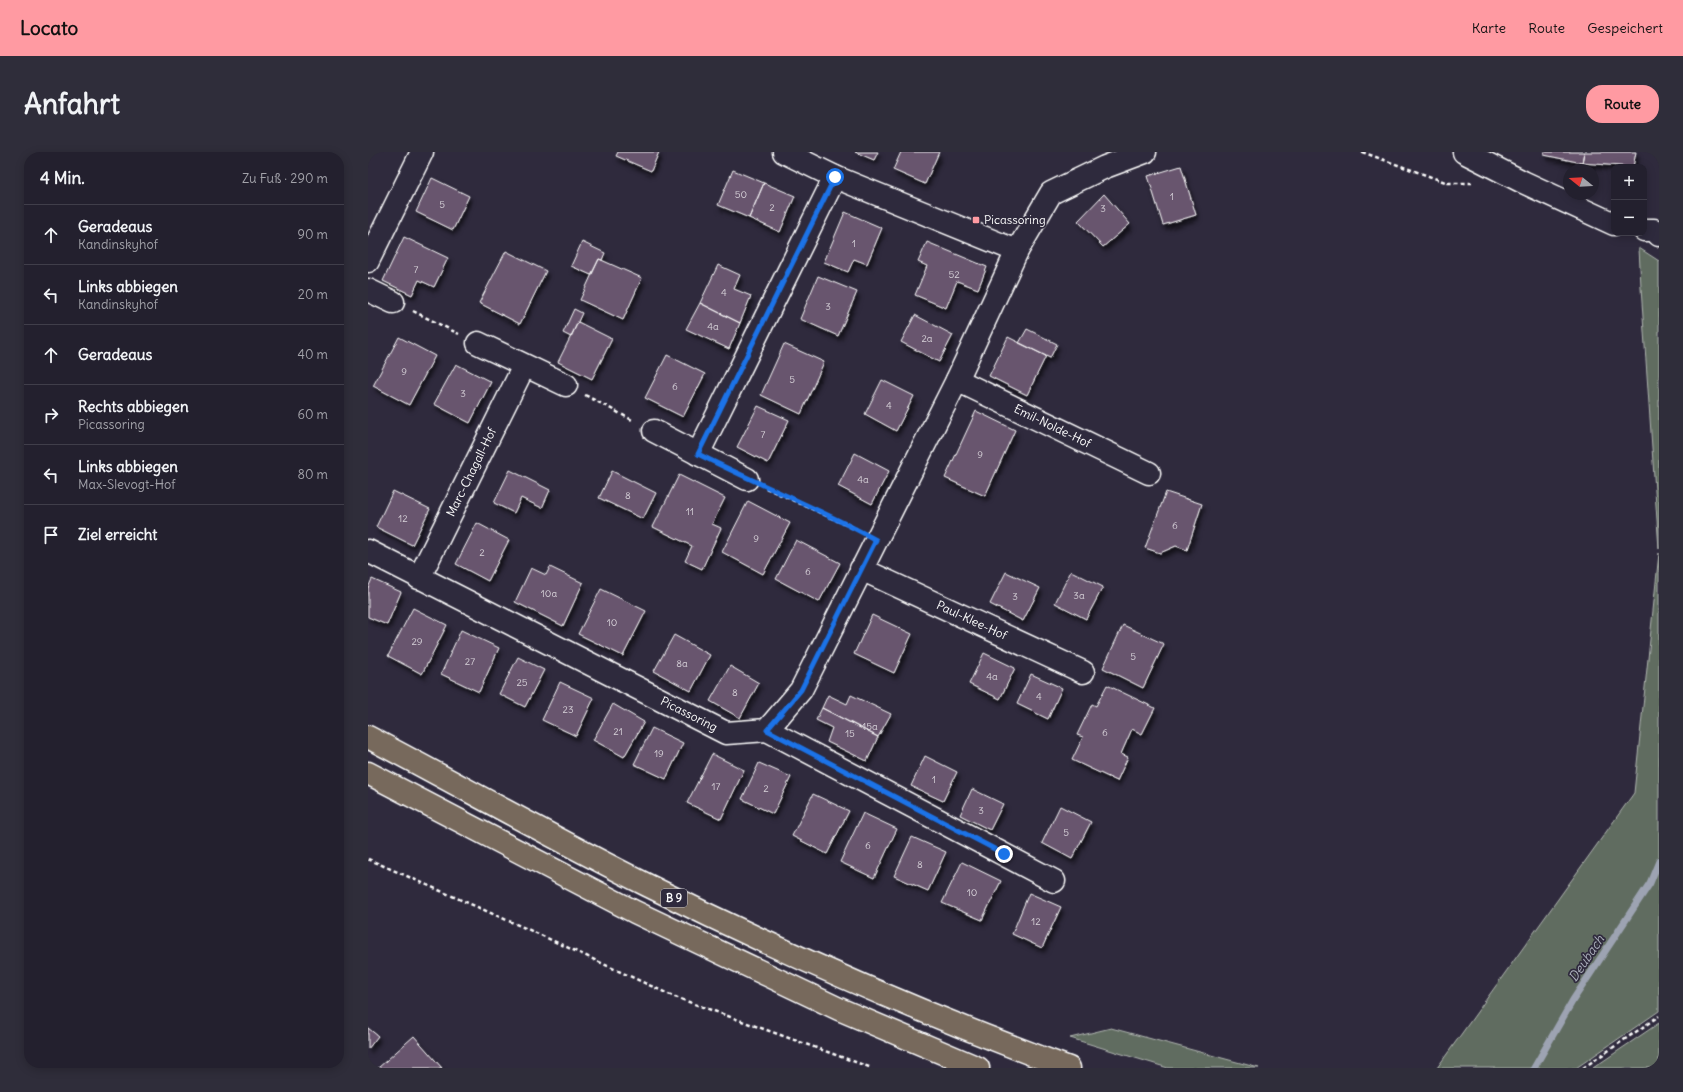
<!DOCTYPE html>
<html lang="de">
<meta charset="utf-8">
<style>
body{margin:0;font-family:Delius,sans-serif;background:#2f2d3a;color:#f1f3f6}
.controls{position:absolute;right:12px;top:12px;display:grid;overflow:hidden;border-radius:8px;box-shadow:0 2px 10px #0003}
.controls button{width:36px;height:36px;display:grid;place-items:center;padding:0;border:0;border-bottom:1px solid #403e4a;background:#23202e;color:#f1f3f6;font:20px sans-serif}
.compass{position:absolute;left:1195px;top:12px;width:36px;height:36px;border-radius:50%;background:#23202e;box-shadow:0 2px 10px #0003;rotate:288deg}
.stop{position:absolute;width:12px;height:12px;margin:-9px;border:3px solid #1a73e8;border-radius:50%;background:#fff}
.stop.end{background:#1a73e8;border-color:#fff;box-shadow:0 1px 4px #0008}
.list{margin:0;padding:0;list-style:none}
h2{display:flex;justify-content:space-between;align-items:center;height:52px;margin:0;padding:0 16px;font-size:17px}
h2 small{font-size:13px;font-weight:400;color:#a3a3aa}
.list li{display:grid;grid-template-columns:26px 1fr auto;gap:12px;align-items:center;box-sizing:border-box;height:60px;padding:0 16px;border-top:1px solid #403e4a}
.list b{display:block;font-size:15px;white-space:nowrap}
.list p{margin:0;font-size:13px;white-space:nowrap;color:#a3a3aa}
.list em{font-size:13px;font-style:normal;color:#a3a3aa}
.icon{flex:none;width:22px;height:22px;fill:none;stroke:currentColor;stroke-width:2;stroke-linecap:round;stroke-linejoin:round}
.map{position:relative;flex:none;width:1291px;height:916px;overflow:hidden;border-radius:16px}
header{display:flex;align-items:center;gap:24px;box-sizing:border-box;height:56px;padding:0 20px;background:#ff9aa2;color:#111}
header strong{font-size:19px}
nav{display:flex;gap:22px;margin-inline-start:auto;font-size:14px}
.intro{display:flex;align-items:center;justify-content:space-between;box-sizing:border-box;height:96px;padding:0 24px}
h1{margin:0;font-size:28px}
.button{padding:10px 18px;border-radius:16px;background:#ff9aa2;color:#111;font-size:14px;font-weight:700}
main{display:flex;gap:24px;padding:0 24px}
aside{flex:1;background:#23202e;border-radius:16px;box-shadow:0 2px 10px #0003}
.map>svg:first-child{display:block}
.green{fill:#606c61;stroke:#b0b6b0}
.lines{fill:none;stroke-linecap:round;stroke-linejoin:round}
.stream{stroke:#9da3b2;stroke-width:7}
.building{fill:#68556e;stroke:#fff;filter:url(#shadow)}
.street-casing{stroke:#fff;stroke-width:25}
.highway-casing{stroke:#fff;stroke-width:25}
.path{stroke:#fff;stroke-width:2.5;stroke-dasharray:4 3;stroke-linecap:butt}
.street{stroke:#2f2a3d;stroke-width:22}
.highway{stroke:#77695c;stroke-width:22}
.route{stroke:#1a73e8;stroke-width:5}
.poi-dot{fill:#ff9aa2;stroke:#2f2a3d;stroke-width:1.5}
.labels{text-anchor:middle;stroke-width:3.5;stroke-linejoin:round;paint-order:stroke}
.number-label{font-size:10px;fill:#d9d4db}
.shield{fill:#2f2a3d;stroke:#c1bfc5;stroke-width:1}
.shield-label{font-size:11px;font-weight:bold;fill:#fff}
.poi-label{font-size:12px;fill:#fff;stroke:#2f2a3d;text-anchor:start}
.street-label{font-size:12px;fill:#fff;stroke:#2f2a3d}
.water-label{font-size:13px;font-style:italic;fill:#adb2be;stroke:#2f2a3d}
</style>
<header>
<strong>Locato</strong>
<nav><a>Karte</a><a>Route</a><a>Gespeichert</a></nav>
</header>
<div class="intro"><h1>Anfahrt</h1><a class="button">Route</a></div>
<main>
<aside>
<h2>4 Min.<small>Zu Fuß · 290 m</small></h2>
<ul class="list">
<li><svg class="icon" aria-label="ahead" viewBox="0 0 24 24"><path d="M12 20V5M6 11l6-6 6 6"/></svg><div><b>Geradeaus</b><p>Kandinskyhof</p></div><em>90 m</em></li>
<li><svg class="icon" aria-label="left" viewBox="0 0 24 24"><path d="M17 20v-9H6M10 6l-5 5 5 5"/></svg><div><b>Links abbiegen</b><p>Kandinskyhof</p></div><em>20 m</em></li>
<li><svg class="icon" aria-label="ahead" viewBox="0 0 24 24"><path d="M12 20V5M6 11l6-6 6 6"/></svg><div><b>Geradeaus</b></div><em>40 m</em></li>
<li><svg class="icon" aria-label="right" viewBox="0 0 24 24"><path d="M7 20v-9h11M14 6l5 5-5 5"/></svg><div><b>Rechts abbiegen</b><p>Picassoring</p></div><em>60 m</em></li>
<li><svg class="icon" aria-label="left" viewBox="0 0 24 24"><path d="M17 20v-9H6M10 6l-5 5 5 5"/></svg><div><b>Links abbiegen</b><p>Max-Slevogt-Hof</p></div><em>80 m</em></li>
<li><svg class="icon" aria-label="arrive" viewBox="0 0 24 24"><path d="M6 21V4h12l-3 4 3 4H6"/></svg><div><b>Ziel erreicht</b></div></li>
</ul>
</aside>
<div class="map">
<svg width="1291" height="916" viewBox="0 0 1291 916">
<defs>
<filter id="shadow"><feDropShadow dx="2.5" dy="4.5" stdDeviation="2" flood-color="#0009"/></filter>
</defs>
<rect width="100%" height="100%" fill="#2f2a3d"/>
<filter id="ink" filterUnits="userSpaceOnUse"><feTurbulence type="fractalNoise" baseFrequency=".025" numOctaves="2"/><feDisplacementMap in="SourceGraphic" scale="8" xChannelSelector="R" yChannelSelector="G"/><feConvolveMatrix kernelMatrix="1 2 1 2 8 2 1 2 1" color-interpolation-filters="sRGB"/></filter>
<g filter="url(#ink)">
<path class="green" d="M1271 96 1291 109V397L1273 136Z
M1291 401V859L1208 916H1069L1266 641Z
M1291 871V916H1225Z
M743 876 891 916H800L702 886Z"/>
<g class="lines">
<path class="stream" d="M1166 916 1205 848 1282 731 1291 709"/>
</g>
<path class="building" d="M250 0H291L283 19 248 4Z
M487 0H510L506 8Z
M533 0H571L557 32 525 18Z
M1176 0H1216L1214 11 1176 3Z
M1216 0H1268L1265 15 1214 11Z
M813 14 828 63 795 73 780 24Z
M365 18 396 31 381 66 350 53Z
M64 26 101 44 85 78 48 60Z
M396 31 427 44 412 80 381 66Z
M736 42 762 72 735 95 710 69Z
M477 60 514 76 499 112 486 107 480 120 456 110Z
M36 85 80 106 66 135 51 128 44 143 15 129Z
M214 90 237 101 234 108 231 107 223 123 203 114Z
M559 90 619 115 610 137 589 129 578 156 547 143 559 114 550 110Z
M138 99 178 119 152 172 111 151Z
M231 107 274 126 255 168 212 148Z
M350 113 372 123 366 137 383 144 372 171 332 151Z
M450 124 489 140 470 184 432 167Z
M332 151 372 171 361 197 318 177Z
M206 157 214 161 203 185 195 181Z
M547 163 585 183 571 210 533 190Z
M210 170 244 187 224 227 190 210Z
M659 177 689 192 682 206 651 191Z
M31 185 67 204 41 253 5 234Z
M640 185 678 204 659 243 621 224Z
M416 192 456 210 433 262 393 243Z
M299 203 337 222 315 265 277 246Z
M88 212 123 230 102 271 66 252Z
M514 228 546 244 528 279 497 262Z
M390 254 421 268 400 311 369 295Z
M608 259 647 278 617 344 577 326Z
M487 301 521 319 504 352 470 334Z
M142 318 182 338 174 356 153 346 146 361 126 351Z
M244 319 288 341 275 367 231 346Z
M311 323 357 346 344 372 353 376 334 417 317 409 324 394 285 375Z
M25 339 62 357 44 393 8 375Z
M798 340 834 352 819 398 808 394 792 401 777 396Z
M380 349 422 371 395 422 354 400Z
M109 371 141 388 120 429 88 412Z
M428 388 472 411 451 450 408 427Z
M182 415 215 431 195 474 147 450 163 416 178 423Z
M703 419 735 435 718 467 687 451Z
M638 420 672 436 655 469 622 452Z
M4 427 33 440 19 473 0 465V436Z
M233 437 278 459 255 504 210 482Z
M45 456 79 473 54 522 20 504Z
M504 463 544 482 526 521 486 502Z
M755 473 796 492 775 536 735 516Z
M93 478 131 496 111 540 73 522Z
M306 483 342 503 323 539 286 519Z
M616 501 647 516 632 547 601 532Z
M150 505 176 518 157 555 131 542Z
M362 514 391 531 372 566 342 549Z
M663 522 694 536 680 567 649 552Z
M192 530 226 546 208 584 174 568Z
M739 533 787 556 774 582 764 577 753 602 760 605 749 629 704 608 715 585 709 583 724 552 728 554Z
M460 543 479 552 483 543 523 562 510 585 454 556Z
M245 552 276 570 256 605 225 588Z
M454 556 510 585 499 609 459 590 464 576 448 568Z
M284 576 315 591 298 627 266 612Z
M344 602 376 618 353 667 319 651Z
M557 604 589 620 575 649 543 634Z
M391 611 423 625 405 662 374 647Z
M604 637 635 652 622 678 592 663Z
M445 642 481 659 459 702 424 684Z
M692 654 723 670 704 707 674 691Z
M495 661 529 677 506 726 472 710Z
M544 685 578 700 560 739 526 724Z
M594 710 633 729 614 768 574 751Z
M661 741 693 755 674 796 644 782Z
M0 876 10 884 0 897Z
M46 884 74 916H10Z"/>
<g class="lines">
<g class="street-casing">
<g id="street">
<path d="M416 0 467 25 649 99"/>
<path d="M1096 0 1155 30 1246 72"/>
<path d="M1276 78H1286L1291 83"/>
<path d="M0 109 54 0"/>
<path d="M0 138 25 150"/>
<path d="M110 191 198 233"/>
<path id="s1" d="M589 228 781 321"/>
<path d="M286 279 379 327"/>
<path d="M330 302 467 25"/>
<path id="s2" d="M0 399 358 581 399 578 433 538 589 228 649 99 683 41 737 15 777 0"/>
<path id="s3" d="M493 417 715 520"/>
<path id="s4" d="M51 426 156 214"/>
<path d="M399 578 686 729"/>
</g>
</g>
<g class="highway-casing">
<path id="highway" d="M0 585C93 634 185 686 279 733 417 802 557 863 701 916
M0 621 267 760 471 857 610 916"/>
</g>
<path class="path" d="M994 0 1080 31H1104
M45 159 91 182
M217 243 266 269
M398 336 488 377
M0 707 166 780 307 845 504 916
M1215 916 1291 864"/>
<use href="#street" class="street"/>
<use href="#highway" class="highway"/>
</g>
</g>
<g class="lines" filter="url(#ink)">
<path class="route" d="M467 25 330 302C389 332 451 356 508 388L433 538 399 578 636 702"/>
</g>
<rect class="poi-dot" x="604" y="64" width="8" height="8" rx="2"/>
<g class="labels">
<g class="number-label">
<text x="373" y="46">50</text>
<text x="804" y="48">1</text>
<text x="74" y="56">5</text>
<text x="404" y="59">2</text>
<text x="735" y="60">3</text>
<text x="486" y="95">1</text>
<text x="48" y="121">7</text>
<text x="586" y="126">52</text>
<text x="356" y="144">4</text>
<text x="460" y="158">3</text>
<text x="345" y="178">4a</text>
<text x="559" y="190">2a</text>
<text x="36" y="223">9</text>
<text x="424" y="231">5</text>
<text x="307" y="238">6</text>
<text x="95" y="245">3</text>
<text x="521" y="257">4</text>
<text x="395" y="286">7</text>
<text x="612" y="306">9</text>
<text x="495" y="331">4a</text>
<text x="260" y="347">8</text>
<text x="322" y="363">11</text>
<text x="35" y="370">12</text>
<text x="807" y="377">6</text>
<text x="388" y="390">9</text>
<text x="114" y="404">2</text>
<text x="440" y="423">6</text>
<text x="181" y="445">10a</text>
<text x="711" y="447">3a</text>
<text x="647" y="448">3</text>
<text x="244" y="474">10</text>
<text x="49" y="493">29</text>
<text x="765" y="508">5</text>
<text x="102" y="513">27</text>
<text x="314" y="515">8a</text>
<text x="624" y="528">4a</text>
<text x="154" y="534">25</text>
<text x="367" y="544">8</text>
<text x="671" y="548">4</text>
<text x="200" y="561">23</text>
<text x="502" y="578">15a</text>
<text x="250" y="583">21</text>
<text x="737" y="584">6</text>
<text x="482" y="585">15</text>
<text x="291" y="605">19</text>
<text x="566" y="631">1</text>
<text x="348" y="638">17</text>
<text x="398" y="640">2</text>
<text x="613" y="662">3</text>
<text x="698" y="684">5</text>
<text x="500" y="697">6</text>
<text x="552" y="716">8</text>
<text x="604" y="744">10</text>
<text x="668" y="773">12</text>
</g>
<rect class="shield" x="293" y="737" width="26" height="18" rx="3"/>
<g class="shield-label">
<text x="306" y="750">B 9</text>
</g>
<g class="poi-label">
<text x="616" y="72">Picassoring</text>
</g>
<g class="street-label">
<text dy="4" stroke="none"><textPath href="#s1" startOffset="106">Emil-Nolde-Hof</textPath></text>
<text dy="4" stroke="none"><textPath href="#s4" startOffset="118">Marc-Chagall-Hof</textPath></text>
<text dy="4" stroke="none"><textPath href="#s3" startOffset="122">Paul-Klee-Hof</textPath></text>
<text dy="4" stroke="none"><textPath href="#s2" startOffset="360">Picassoring</textPath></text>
</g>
<g class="water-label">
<text transform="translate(1218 806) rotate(-56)" y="5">Deubach</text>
</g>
</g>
</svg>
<div class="controls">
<button>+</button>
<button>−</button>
</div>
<svg class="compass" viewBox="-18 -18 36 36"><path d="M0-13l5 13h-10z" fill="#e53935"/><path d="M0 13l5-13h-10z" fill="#a3a3aa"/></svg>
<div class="stop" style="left:467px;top:25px"></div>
<div class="stop end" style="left:636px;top:702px"></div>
</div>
</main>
